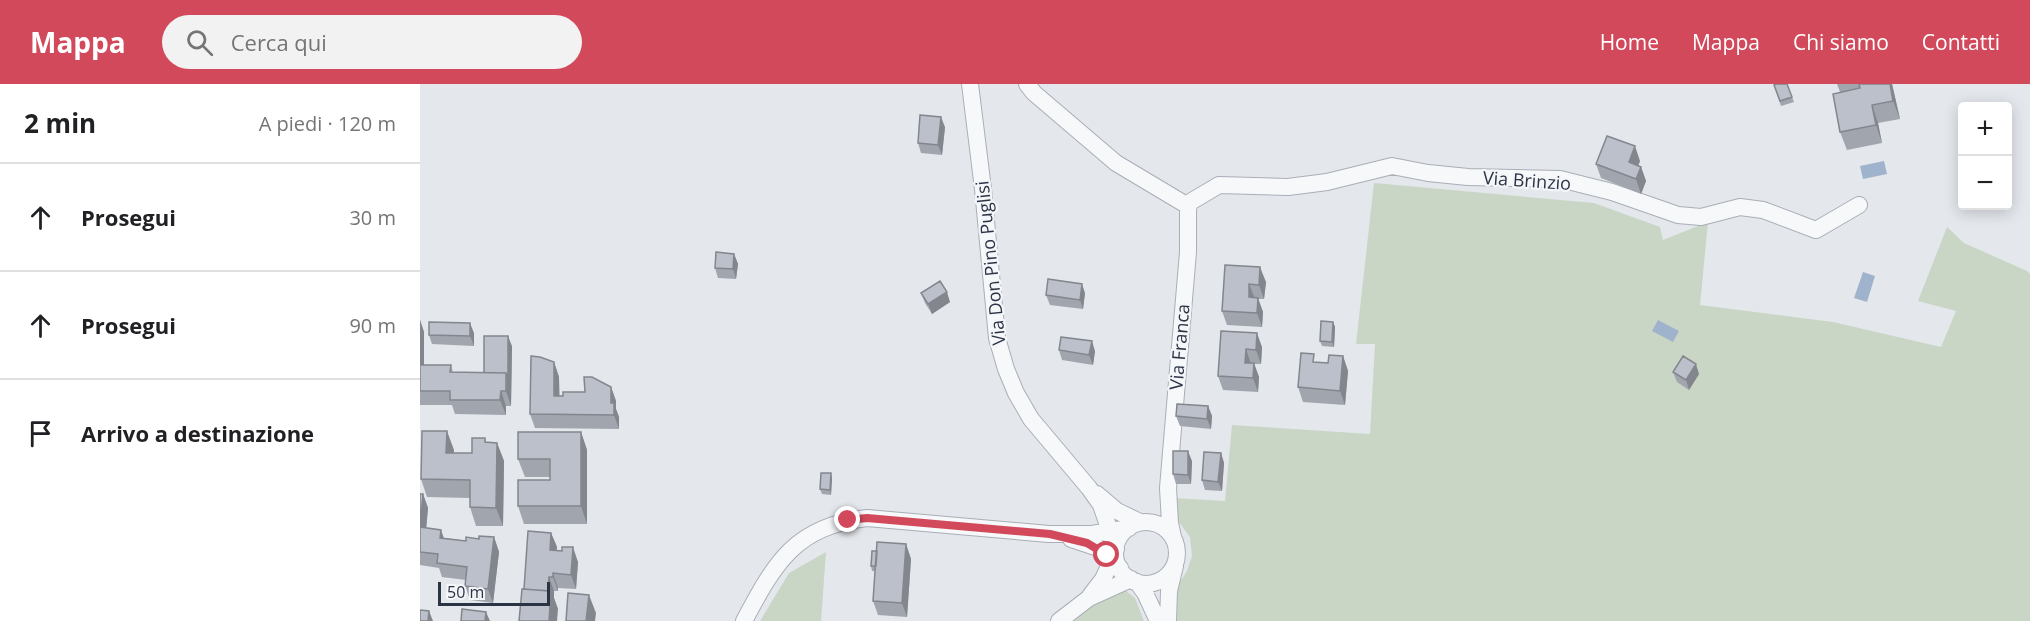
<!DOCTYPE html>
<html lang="it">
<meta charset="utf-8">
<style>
body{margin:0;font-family:"Open Sans",sans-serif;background:#f2f2f2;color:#202124}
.controls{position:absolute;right:18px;top:18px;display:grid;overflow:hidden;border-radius:6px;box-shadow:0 3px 15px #0003}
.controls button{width:54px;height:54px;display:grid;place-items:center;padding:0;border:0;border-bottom:2px solid #e0e0e0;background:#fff;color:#202124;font:30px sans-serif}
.scale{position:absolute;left:18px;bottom:15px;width:112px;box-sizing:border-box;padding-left:6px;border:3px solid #2b3445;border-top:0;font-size:16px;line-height:21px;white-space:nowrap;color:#2b3445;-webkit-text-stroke:4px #f4f6f9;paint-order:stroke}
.stop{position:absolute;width:18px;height:18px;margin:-14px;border:4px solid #d1495b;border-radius:50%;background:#fff}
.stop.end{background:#d1495b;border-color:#fff;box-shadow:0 2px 6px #0008}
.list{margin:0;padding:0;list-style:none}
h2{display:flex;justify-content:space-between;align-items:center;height:78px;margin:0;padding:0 24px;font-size:26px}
h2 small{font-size:20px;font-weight:400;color:#757577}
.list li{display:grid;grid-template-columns:39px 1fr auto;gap:18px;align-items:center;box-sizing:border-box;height:108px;padding:0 24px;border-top:2px solid #e0e0e0}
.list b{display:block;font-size:22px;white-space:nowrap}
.list em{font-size:20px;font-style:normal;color:#757577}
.icon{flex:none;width:33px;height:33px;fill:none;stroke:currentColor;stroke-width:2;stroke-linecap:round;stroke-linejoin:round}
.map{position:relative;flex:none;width:1610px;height:537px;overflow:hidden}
header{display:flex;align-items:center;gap:36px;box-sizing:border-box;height:84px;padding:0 30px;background:#d1495b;color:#fff}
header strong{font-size:28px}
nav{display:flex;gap:33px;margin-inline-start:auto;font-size:21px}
.search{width:420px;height:54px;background:#f2f2f2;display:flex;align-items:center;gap:15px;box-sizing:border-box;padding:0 21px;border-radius:33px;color:#757577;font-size:22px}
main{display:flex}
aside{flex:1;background:#fff}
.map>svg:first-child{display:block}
.green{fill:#c9d6c5}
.water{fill:#9fb4cc}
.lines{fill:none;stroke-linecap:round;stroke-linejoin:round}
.minor-casing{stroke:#a9aeb7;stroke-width:18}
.minor{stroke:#f7f8fa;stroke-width:16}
.wall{fill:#a1a5ae}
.shaded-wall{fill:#83868d}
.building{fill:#bbc0ca;stroke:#83868d;stroke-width:1.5}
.route{stroke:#d1495b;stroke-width:8}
.labels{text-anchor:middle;stroke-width:4.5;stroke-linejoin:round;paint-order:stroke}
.street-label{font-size:18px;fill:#2b3445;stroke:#f4f6f9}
</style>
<header>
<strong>Mappa</strong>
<div class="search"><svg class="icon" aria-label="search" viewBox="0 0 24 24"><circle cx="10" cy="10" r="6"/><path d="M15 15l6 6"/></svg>Cerca qui</div>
<nav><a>Home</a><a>Mappa</a><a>Chi siamo</a><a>Contatti</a></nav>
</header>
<main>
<aside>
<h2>2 min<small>A piedi · 120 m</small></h2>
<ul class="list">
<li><svg class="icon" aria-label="ahead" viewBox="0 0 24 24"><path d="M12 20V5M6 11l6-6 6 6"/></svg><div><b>Prosegui</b></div><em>30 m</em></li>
<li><svg class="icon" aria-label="ahead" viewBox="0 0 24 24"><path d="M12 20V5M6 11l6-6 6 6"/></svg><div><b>Prosegui</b></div><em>90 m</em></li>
<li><svg class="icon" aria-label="arrive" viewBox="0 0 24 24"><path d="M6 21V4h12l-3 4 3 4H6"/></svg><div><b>Arrivo a destinazione</b></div></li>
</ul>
</aside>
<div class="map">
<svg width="1610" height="537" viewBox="0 0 1610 537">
<rect width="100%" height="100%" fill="#e4e7ec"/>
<path class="green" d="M954 99 1174 119 1240 143 1243 156 1288 138 1280 221 1413 238 1521 263 1536 227 1498 217 1527 143 1544 159 1607 187 1610 190V537H753V509L767 487 772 472 770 453 753 430 752 414 805 417 812 341 950 350 955 260H936Z
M406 468 401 537H340L369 489Z
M705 506 715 514 724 537H648L669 517Z"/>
<path class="water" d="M1464 77 1467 90 1443 95 1440 82Z
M1443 188 1455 192 1447 218 1434 214Z
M1238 236 1259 247 1253 258 1232 247Z"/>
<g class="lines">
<g class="minor-casing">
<path id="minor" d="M550 0 563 105 577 254 586 285 596 309 611 335 669 404 681 421 696 465
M607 0 614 9 696 79 768 122
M768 122 772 117 799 101 868 103 907 98 972 82 1008 89 1048 93 1140 95 1192 108 1258 131 1281 133 1320 123 1343 126 1396 146 1439 121
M677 410 697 427 720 438
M695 469a31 31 0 1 1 62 0a31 31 0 1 1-62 0Z
M753 453 750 439 748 404 768 168V122
M651 455 678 464 700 484
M717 498 725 509 738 537
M670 512 683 495 695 469
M324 537C355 479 375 442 447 434L629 450H672L709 444
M639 537 669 514 711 495
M748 537 749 507 755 482"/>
</g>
<use href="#minor" class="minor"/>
</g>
<path class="wall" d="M1367 0 1374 18 1361 22 1354 1Z
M1417 0H1472L1480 35 1458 39 1462 59 1427 66 1420 48V8Z
M525 43 522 71 501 69 498 59Z
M1220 77 1218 82 1221 83 1226 97 1221 110 1181 94 1176 80Z
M314 170 318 180 316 195 298 194 295 184Z
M805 181 846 198 844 215H838L843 228 842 243 807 241 802 227Z
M501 209 530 218 512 230 505 219Z
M665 209 663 225 630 221 626 211Z
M0 236 4 248V281H31L33 288 64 289 92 262 91 322H86V331L35 330 32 321H0Z
M913 238 915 243 914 263 902 262 900 257Z
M801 247 842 263 841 280H834L839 293 838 308 803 306 798 292Z
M54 249V262L12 260 9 251Z
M639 266 675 267 673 281 642 276Z
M923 272 928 287 925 321 883 318 878 303 897 279H908Z
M134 278 139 293V312L191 303 196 317V325L199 333V345L115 344 110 330Z
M1253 288 1279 290 1269 306 1257 298Z
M788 322 792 332 791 345 760 342 756 332Z
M161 348 167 366V440H104L98 422 130 396V393H105L98 375Z
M65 354 66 358 77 359 84 377 83 442H56L50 423V414L7 413 1 395 34 366 33 369H52Z
M801 369 804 379 802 407 785 406 782 396Z
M772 377 771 400H756L753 390Z
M412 394 411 411 402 410 400 405Z
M0 410H3L8 424 6 444 24 454 46 457 74 453 79 468 73 519 50 516 45 502 46 496 22 493 19 484 0 481Z
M131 449 137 463 136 467 158 478 156 505 138 504V507H134V514L138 525 104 505Z
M486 460 491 475 487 533 458 531 453 517 455 487H452L451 482 457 467Z"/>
<path class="shaded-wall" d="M1470 0H1472L1480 35 1473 17Z
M1452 21 1458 39 1462 59 1456 41Z
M521 33 525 43 522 71 518 61Z
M1215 62 1220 77 1214 92 1209 78Z
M1221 83 1226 97 1221 110 1216 95Z
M314 170 318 180 316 195 313 185Z
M840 183 846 198 844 215 839 201Z
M662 200 665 209 663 225 660 216Z
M829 200 835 215 829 213Z
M527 208 530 218 512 230 508 220Z
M838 214 843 228 842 243 837 229Z
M0 236 4 248V295L0 285Z
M913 238 915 243 914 263 912 258Z
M50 239 54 249V262L50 252Z
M837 249 842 263 841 280 836 266Z
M88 252 92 262 91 322 86 307Z
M672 257 675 267 673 281 669 271Z
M826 265 831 280 825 279Z
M923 272 928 287 925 321 920 307Z
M134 278 139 293 140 327 134 312Z
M834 279 839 293 838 308 833 294Z
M1276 280 1279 290 1269 306 1266 296Z
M191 303 196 317V325L199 333V345L194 331 191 319Z
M81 307 86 322V331L80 316Z
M788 322 792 332 791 345 787 335Z
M27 347 34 366 33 387 26 369Z
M161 348 167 366V440L161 422Z
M77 359 84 377 83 442 76 424Z
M768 367 772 377 771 400 768 391Z
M801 369 804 379 802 407 798 398Z
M411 389 412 394 411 411 410 406Z
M3 410 8 424 5 458 0 443Z
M21 446 26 460 20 454Z
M131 449 137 463 135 480 130 466Z
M74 453 79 468 73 519 68 505Z
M486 460 491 475 487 533 482 519Z
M153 463 158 478 156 505 151 491Z
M133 489 138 504V507L133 493Z
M129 493 134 507V514L138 525 137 537H129L128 511Z
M169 511 176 529 175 537H166Z
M9 527 13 537H8Z
M66 528 70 537H65Z"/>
<path class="building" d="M1357 0H1367L1372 13 1360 17 1354 1Z
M1439 0H1470L1473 17 1452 21 1456 41 1420 48 1413 10 1440 4Z
M500 31 521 33 518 61 498 59Z
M1187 52 1215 62 1209 78 1221 83 1216 95 1176 80Z
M296 168 314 170 313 185 295 184Z
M805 181 840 183 839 201 829 200V213L838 214 837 229 802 227Z
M628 195 662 200 660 216 626 211Z
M520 197 527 208 508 220 501 209Z
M901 237 913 238 912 258 900 257Z
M9 238 50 239V252L9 251Z
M801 247 837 249 836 266 826 265 825 279H834L833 294 798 292Z
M64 252H88V294L86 289H64Z
M641 253 672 257 669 271 639 266Z
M881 269 894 270 893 278 908 279 909 271 923 272 920 307 878 303Z
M111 272 120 273 134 278V312H143V308H165L164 293H172L191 303V319H194V331L110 330Z
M1263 272 1276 280 1266 296 1253 288Z
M0 281H31L30 288 86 289V307H81L80 316H30V307H0Z
M757 320 788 322 787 335 756 332Z
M2 347H27L26 369H52V354H65V358L77 359 76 424 50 423V396L1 395Z
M98 348H161V422H98V396H130V375H98Z
M753 367H768V391L753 390Z
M784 368 801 369 798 398 782 396Z
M401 389H411L410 406 400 405Z
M0 410H3L0 443 21 446 20 454 46 457V453L59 455V452L74 453 68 505 45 502 47 483 17 479 18 470 0 468Z
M108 447 131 449 130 466 142 467V463H153L151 491 133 489V493H129L128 507 104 505Z
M457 458 486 460 482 519 453 517Z
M452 467H457L456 482H451Z
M102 505 131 507 129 537H99Z
M148 509 169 511 166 537H146Z
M42 525 66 528 65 537H41Z
M0 526 9 527 8 537H0Z"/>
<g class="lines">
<path class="route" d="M428 436 447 434 630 450 667 459 687 471"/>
</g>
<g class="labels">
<g class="street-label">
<text transform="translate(1107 97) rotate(4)" y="6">Via Brinzio</text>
<text transform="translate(571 179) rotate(-96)" y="6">Via Don Pino Puglisi</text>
<text transform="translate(760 263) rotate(-85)" y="6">Via Franca</text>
</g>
</g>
</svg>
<div class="controls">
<button>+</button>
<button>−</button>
</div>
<div class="scale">50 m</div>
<div class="stop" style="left:687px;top:471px"></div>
<div class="stop end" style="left:428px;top:436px"></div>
</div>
</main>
